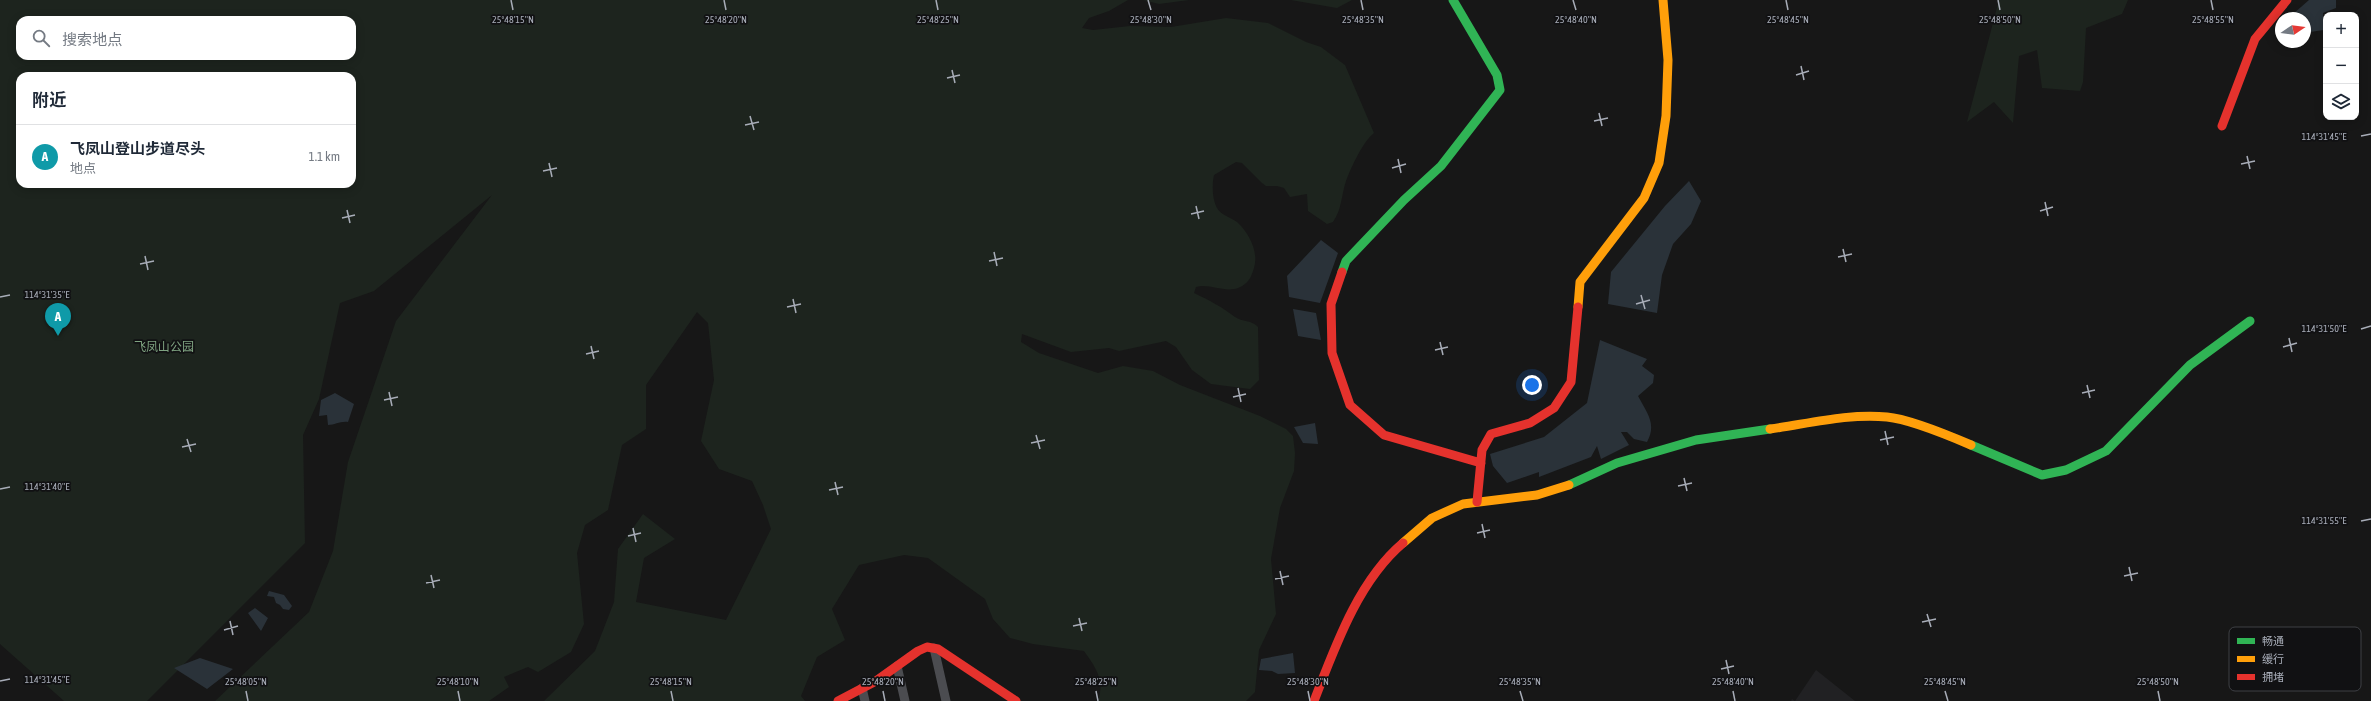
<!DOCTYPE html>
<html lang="zh">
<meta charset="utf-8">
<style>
body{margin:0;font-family:"Asap Condensed","Noto Sans SC",sans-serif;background:#f2f2f3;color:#1f2937}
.controls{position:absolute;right:12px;top:12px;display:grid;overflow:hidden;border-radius:8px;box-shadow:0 2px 10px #0003}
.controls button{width:36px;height:36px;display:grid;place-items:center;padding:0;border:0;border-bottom:1px solid #e0e1e3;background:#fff;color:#1f2937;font:20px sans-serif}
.compass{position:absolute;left:2275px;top:12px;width:36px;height:36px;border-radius:50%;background:#fff;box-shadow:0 2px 10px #0003;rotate:77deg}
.you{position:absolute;left:1532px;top:385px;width:14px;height:14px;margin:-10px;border:3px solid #fff;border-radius:50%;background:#1a73e8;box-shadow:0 0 0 6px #1a73e833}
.badge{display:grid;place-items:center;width:26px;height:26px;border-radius:50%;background:#111827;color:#fff;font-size:13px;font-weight:700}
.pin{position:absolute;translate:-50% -33px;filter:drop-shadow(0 1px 2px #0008)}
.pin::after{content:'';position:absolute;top:21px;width:14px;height:12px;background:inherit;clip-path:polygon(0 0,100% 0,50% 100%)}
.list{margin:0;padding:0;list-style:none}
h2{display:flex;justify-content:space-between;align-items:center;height:52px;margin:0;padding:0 16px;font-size:17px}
h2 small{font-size:13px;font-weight:400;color:#747a83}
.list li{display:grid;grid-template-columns:26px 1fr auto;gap:12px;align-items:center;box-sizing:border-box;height:64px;padding:0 16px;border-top:1px solid #e0e1e3}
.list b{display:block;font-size:15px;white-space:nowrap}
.list p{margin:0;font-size:13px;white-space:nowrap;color:#747a83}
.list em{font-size:13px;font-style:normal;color:#747a83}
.icon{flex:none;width:22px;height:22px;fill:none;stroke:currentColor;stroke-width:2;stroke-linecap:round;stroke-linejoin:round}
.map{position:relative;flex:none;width:2371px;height:701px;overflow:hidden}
.search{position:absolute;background:#fff;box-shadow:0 2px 10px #0003;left:16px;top:16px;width:340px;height:44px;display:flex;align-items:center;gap:10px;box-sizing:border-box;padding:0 14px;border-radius:12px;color:#747a83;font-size:15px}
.panel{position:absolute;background:#fff;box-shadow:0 2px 10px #0003;left:16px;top:72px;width:340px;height:116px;border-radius:12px}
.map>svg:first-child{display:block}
.built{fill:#212123}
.green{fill:#1d241e;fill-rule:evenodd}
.water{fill:#2a3239}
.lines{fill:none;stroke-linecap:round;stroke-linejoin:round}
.street{stroke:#4b4c50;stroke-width:9}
.fast{stroke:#30b455;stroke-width:9}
.slow{stroke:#ff9f0a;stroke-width:9}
.jam{stroke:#e5322d;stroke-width:9}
.ticks{fill:none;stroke:#a8adb8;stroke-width:1.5}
.labels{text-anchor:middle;stroke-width:3.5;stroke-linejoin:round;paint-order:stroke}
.park-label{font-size:12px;fill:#7fa381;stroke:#111113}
.key{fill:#111113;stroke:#3e4045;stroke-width:1}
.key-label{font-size:11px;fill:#a8adb8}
.ticks-label{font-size:10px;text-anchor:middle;fill:#a8adb8;stroke:#111113;stroke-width:3.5;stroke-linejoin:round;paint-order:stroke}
</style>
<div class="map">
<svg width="2371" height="701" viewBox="0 0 2371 701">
<rect width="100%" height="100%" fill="#171717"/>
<path class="built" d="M1816 670 1855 701H1791L1792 699 1795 701Z"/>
<path class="green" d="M0 0H1128L1109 11 1089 18 1082 28 1093 30 1130 26 1171 27 1226 18 1268 23 1306 42 1321 47 1345 65 1374 133C1362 143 1352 166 1346 181 1341 196 1342 209 1333 222L1327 224 1308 211 1307 194 1290 197 1284 188 1277 186H1266L1262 183 1242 163 1236 162 1214 175C1212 184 1212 199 1217 208 1221 215 1230 217 1237 222 1249 233 1259 252 1254 268 1251 278 1248 284 1238 288 1224 293 1209 283 1196 287L1194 293C1209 300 1222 307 1235 317 1242 322 1252 320 1258 327L1259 380 1250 389 1211 384 1192 370 1176 347 1166 341 1119 351 1109 348 1071 352 1022 334 1021 342 1039 353 1098 373 1123 366 1153 371 1180 385 1260 416 1286 429 1293 436 1295 453 1294 471 1280 508 1271 559 1276 614 1259 650 1255 692 1246 701H1098C1105 680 1096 668 1084 651L1033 644 1010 638 993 619 985 599 928 558 904 555 859 565 832 609 845 640 817 657 801 696 805 701H544L595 651 614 602 618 549 643 514 675 539 644 558 636 602 726 620 771 529 763 505 752 481 719 469 701 441 714 380 708 323 697 312 646 385V429L622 445 608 510 585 525 577 553 584 624 571 652 538 672 528 667 504 677 509 687 489 701H215L309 612 333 551 348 462 396 321 492 195 374 291 340 303 319 399 303 435 305 543 147 701H64L0 644ZM20 20H352V56H20ZM20 76H352V184H20Z
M1143 0H1189L1159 4Z
M1291 0H1352L1337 8Z
M1999 0H2128L2122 14 2086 28 2083 82 2080 91 2042 88 2037 50 2019 56 2013 123 1994 102 1967 122Z"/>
<path class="water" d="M2309 0H2336V8L2323 13 2324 30 2310 32 2305 27V18H2297L2293 14Z
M1689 181 1701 201 1691 224 1673 244 1662 275 1657 313 1608 304 1611 272 1665 206Z
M1321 240 1338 253 1320 303 1289 297 1287 276Z
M1293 309 1316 313 1321 340 1298 336Z
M1600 340 1647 359 1642 366 1654 375 1653 383 1638 396C1647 413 1657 424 1647 442L1634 439 1627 432H1621L1629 445 1601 459 1597 446 1591 457 1539 477V472L1507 483 1493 466 1490 454 1544 437 1587 403Z
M335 393 354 404 348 422C340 421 335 425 328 425L327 415 319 416 321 400Z
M1315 423 1318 444 1303 443 1294 427Z
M269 591 284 595 292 606 289 610 283 609 280 605 276 603 274 597 267 596Z
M255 608 268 618 261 631 248 613Z
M1293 653 1295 673 1278 674 1272 671 1259 670 1261 659Z
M200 658 233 669 207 689 174 668Z"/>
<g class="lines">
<path class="street" d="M934 648 946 701
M897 666 905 701
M862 688 865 701"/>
<path class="fast" d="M1342 272 1346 261 1404 200 1441 166 1500 90 1497 75 1453 0
M1971 445 2042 475 2066 470 2106 451 2190 365 2250 321
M1569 485 1617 463 1696 440 1770 429"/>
<path class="slow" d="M1578 307 1580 282 1644 198 1659 163 1666 116 1668 60 1663 0
M1770 429C1807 424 1849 413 1887 417 1909 419 1950 436 1971 445
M1403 543 1432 518 1463 504 1537 495 1569 485"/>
<path class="jam" d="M2222 126 2255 39 2287 0
M1342 272 1331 304 1332 353 1350 405 1384 435 1481 463
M1477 502 1482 450 1491 434 1530 423 1554 408 1571 382 1578 307
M838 701 876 681 918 651 927 647 938 649 1016 701
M1314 701C1335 647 1358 581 1403 543"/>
</g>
<path class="ticks" d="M511 0 513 10M724 0 726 10M936 0 938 10M1148 0 1151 10M1361 0 1363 10M1573 0 1576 10M1786 0 1788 10M1998 0 2000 10M2211 0 2213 10M1801 66 1804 80M952 70 955 83M1796 75 1809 71M947 78 960 75M1599 113 1602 126M750 116 754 130M1594 121 1608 118M745 125 759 122M2361 136 2371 134M2247 156 2250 169M1398 159 1401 173M549 163 552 177M2241 164 2255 161M1392 168 1406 164M543 171 557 168M2045 202 2048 216M1196 206 1199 219M347 210 350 223M2040 211 2053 207M1191 214 1204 211M342 218 355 215M1843 249 1846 262M994 252 997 266M145 256 148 270M1838 257 1852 254M989 261 1003 258M140 264 154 261M1641 295 1645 309M0 297 10 295M793 299 796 313M1636 304 1650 300M787 307 801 304M2361 329 2371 326M2289 338 2292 352M1440 342 1443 355M591 346 594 359M2283 347 2297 343M1435 350 1448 347M586 354 599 351M2087 385 2090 398M1238 388 1241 402M389 392 392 406M2082 393 2095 390M1233 397 1246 394M384 400 398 397M1885 431 1888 445M1036 435 1040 449M187 439 191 452M1880 440 1894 437M1031 443 1045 440M182 447 196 444M1684 478 1687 491M835 482 838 495M1678 486 1692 483M0 489 10 487M829 490 843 487M2361 521 2371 519M1482 524 1485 538M633 528 636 542M1477 533 1490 530M628 536 641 533M2129 567 2132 581M1280 571 1283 585M431 575 434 588M2124 576 2138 573M1275 579 1289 576M426 583 440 580M1927 614 1931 627M1079 618 1082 631M230 621 233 635M1922 622 1936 619M1073 626 1087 623M224 630 238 626M1726 660 1729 674M1721 669 1734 666M0 681 10 679M246 691 248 701M458 691 460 701M671 691 673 701M883 691 885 701M1096 691 1098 701M1308 691 1310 701M1520 691 1523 701M1733 691 1735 701M1945 691 1948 701M2158 691 2160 701"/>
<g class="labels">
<g class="park-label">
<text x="164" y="351">飞凤山公园</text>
</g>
</g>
<rect x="2229" y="627" width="132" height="64" rx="6" class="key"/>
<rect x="2237" y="638" width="18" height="6" fill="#30b455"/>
<rect x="2237" y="656" width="18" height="6" fill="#ff9f0a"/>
<rect x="2237" y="674" width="18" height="6" fill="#e5322d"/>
<g class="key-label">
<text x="2262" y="645">畅通</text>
<text x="2262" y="663">缓行</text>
<text x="2262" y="681">拥堵</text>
</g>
<g class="ticks-label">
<text x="513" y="23">25°48'15"N</text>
<text x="726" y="23">25°48'20"N</text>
<text x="938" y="23">25°48'25"N</text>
<text x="1151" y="23">25°48'30"N</text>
<text x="1363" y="23">25°48'35"N</text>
<text x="1576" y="23">25°48'40"N</text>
<text x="1788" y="23">25°48'45"N</text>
<text x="2000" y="23">25°48'50"N</text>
<text x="2213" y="23">25°48'55"N</text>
<text x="2324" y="140">114°31'45"E</text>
<text x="47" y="298">114°31'35"E</text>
<text x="2324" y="332">114°31'50"E</text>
<text x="47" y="490">114°31'40"E</text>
<text x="2324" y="524">114°31'55"E</text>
<text x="47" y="683">114°31'45"E</text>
<text x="246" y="685">25°48'05"N</text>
<text x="458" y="685">25°48'10"N</text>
<text x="671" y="685">25°48'15"N</text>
<text x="883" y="685">25°48'20"N</text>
<text x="1096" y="685">25°48'25"N</text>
<text x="1308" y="685">25°48'30"N</text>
<text x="1520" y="685">25°48'35"N</text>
<text x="1733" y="685">25°48'40"N</text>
<text x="1945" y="685">25°48'45"N</text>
<text x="2158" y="685">25°48'50"N</text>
</g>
</svg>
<div class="controls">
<button>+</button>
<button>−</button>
<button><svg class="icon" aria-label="layers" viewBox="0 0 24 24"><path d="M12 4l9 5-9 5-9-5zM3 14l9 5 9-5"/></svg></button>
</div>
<svg class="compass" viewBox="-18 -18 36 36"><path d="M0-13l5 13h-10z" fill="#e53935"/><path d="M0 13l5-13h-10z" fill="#747a83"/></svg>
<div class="you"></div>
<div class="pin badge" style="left:58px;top:336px;background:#0f9aa8">A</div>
<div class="search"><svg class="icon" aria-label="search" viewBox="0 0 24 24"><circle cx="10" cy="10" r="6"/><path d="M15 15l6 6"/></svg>搜索地点</div>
<section class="panel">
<h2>附近<small></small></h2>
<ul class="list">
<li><span class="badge" style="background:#0f9aa8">A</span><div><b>飞凤山登山步道尽头</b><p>地点</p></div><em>1.1 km</em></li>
</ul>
</section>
</div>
